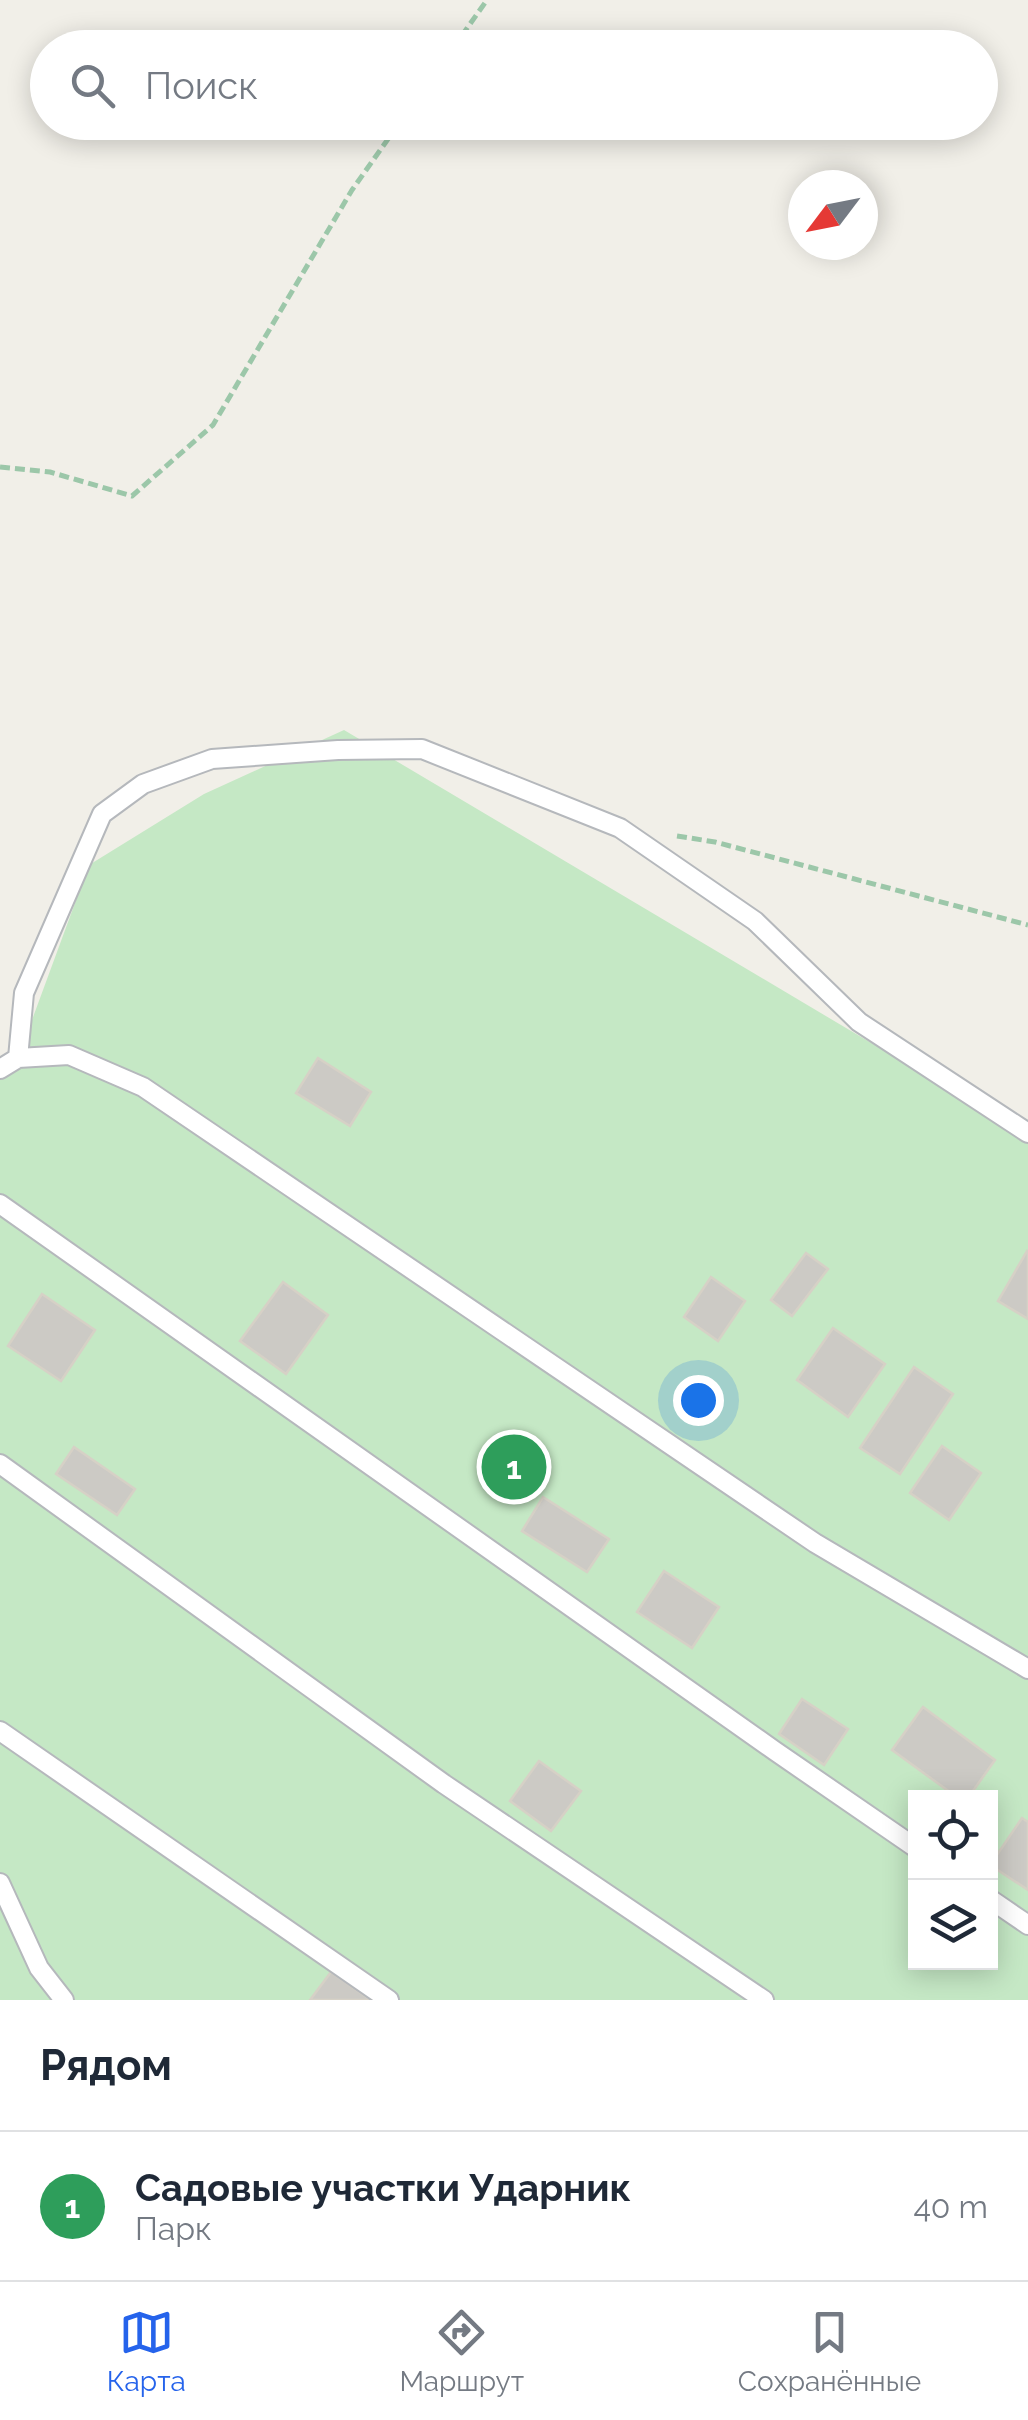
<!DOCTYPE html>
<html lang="ru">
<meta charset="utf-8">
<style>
body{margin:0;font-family:Raleway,sans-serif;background:#f2f2f3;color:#1f2937}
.controls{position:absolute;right:30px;bottom:30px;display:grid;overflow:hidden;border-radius:0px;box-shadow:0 5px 25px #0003}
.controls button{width:90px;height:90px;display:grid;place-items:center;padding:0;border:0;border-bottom:2px solid #e0e1e3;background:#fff;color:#1f2937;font:50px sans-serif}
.compass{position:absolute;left:788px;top:170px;width:90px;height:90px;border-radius:50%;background:#fff;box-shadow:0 5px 25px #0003;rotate:238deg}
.you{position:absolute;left:698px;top:1400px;width:35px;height:35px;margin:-25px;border:8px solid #fff;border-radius:50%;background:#1a73e8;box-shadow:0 0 0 15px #1a73e833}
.badge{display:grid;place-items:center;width:65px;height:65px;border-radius:50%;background:#2563eb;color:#fff;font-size:32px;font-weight:700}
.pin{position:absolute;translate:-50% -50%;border:5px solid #fff;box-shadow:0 2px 10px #0006}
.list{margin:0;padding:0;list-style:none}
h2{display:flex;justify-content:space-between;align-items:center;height:130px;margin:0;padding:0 40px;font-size:42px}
h2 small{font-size:32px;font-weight:400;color:#747a83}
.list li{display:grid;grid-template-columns:65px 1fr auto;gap:30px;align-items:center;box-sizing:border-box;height:150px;padding:0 40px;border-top:2px solid #e0e1e3}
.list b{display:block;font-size:38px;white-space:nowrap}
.list p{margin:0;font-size:32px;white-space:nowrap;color:#747a83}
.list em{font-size:32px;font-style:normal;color:#747a83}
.icon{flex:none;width:55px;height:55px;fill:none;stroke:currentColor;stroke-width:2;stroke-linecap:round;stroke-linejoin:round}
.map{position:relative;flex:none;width:1028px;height:2000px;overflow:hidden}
.search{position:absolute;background:#fff;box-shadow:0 5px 25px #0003;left:30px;right:30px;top:30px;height:110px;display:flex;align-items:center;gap:25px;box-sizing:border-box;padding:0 35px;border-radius:55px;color:#747a83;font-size:38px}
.sheet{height:280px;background:#fff}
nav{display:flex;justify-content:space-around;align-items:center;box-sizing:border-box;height:140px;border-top:2px solid #e0e1e3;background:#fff;font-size:28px;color:#747a83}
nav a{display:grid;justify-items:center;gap:5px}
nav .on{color:#2563eb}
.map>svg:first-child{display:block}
.green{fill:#c5e8c5;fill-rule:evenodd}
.building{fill:#cccac5;stroke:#d6d1c6;stroke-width:2.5}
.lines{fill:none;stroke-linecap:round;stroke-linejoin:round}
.lane-casing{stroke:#b5b8bc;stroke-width:22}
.path{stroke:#9cc7a9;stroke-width:5;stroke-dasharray:10 5;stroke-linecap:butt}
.lane{stroke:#fff;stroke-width:18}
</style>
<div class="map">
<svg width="1028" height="2000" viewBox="0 0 1028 2000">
<rect width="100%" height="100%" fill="#f1efe8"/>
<path class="green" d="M344 730 1028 1136V2000H0V1069L18 1058 89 865 204 794ZM916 1798H990V1962H916Z"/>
<path class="building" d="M318 1058 371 1092 350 1126 296 1093Z
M1027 1251 1028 1252V1319L998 1301Z
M806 1253 828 1269 792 1316 771 1300Z
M711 1277 745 1301 718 1341 684 1317Z
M283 1282 328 1315 286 1374 240 1341Z
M42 1294 95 1330 61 1381 8 1346Z
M833 1328 885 1364 848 1417 797 1380Z
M914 1367 953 1394 900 1474 860 1448Z
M942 1446 981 1473 949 1520 910 1493Z
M74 1447 135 1489 117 1515 56 1474Z
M543 1497 609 1539 587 1572 522 1531Z
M664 1571 719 1607 692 1648 637 1612Z
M802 1699 848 1729 824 1765 779 1734Z
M923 1707 995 1760 968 1798H958L892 1750Z
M539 1761 581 1791 551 1831 510 1801Z
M1022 1818 1028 1822V1890L990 1865Z
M331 1972 371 2000H310Z"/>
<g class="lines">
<g class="lane-casing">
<path id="lane" d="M18 1058 24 993 102 814 143 784 212 759 338 750 422 749 620 828 755 921 859 1022 1028 1133
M0 1069 18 1058 69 1055 143 1087 815 1543 1028 1669
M0 1204 775 1751 916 1848
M0 1464 444 1784 764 2000
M0 1731 389 2000
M0 1883 39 1968 64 2000
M990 1899 1028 1925"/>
</g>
<path class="path" d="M453 48 487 0
M0 467 50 472 132 496 213 425 352 190 400 122
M677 836 715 842 1028 925"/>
<use href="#lane" class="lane"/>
</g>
</svg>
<div class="controls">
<button><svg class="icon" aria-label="locate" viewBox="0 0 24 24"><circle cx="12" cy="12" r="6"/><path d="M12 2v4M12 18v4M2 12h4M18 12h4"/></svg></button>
<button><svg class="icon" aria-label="layers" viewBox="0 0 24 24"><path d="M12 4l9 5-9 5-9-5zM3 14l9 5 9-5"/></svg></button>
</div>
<svg class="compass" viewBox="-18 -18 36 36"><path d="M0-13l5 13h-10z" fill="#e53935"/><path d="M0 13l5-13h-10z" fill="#747a83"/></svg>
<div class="you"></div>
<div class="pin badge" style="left:514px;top:1467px;background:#2e9e5b">1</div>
<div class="search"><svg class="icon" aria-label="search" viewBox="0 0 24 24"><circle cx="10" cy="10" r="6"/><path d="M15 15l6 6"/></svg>Поиск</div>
</div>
<section class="sheet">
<h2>Рядом<small></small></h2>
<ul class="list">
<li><span class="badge" style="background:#2e9e5b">1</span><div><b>Садовые участки Ударник</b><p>Парк</p></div><em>40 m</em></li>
</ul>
</section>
<nav>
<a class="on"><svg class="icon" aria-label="map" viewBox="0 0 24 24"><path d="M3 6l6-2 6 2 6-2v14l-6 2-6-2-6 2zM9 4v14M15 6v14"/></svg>Карта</a>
<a><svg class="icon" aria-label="directions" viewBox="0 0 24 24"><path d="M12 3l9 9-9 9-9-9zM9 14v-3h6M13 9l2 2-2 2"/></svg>Маршрут</a>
<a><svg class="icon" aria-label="saved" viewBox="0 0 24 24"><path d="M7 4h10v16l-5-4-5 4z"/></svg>Сохранённые</a>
</nav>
